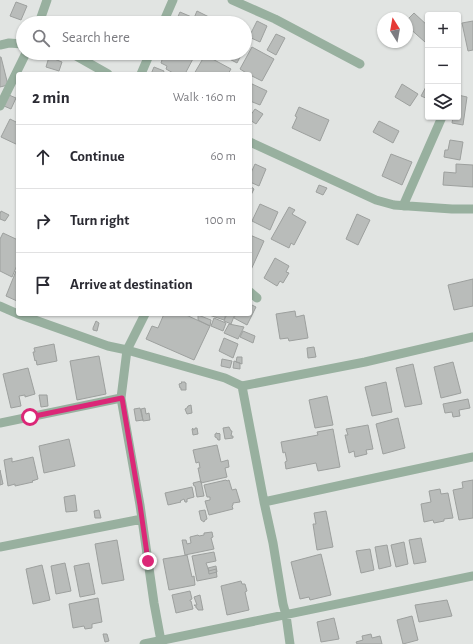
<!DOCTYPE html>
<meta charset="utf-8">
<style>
body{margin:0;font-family:"Alegreya Sans",sans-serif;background:#f7f7f7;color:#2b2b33}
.controls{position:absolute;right:12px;top:12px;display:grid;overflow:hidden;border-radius:4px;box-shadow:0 1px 3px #0004}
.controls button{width:36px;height:36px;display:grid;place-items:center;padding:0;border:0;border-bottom:1px solid #e1e1e2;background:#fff;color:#2b2b33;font:20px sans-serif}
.compass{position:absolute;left:377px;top:12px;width:36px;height:36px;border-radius:50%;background:#fff;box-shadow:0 1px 3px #0004;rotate:349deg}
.stop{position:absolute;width:12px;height:12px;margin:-9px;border:3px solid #db2777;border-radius:50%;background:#fff}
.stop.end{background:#db2777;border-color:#fff;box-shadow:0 1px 4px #0008}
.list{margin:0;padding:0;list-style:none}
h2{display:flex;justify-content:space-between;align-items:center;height:52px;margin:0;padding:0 16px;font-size:17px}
h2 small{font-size:13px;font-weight:400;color:#7c7c81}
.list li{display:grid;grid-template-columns:26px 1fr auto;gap:12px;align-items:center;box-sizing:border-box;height:64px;padding:0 16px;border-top:1px solid #e1e1e2}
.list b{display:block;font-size:15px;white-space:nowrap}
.list em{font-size:13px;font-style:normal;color:#7c7c81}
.icon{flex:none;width:22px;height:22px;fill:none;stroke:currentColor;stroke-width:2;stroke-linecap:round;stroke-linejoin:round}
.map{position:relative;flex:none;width:473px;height:644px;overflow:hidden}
.search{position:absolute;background:#fff;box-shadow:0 1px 3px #0004;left:16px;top:16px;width:236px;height:44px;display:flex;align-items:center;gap:10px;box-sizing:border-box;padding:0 14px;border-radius:22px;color:#7c7c81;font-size:15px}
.panel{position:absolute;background:#fff;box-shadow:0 1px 3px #0004;left:16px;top:72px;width:236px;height:244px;border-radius:4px}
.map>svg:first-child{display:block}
.building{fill:#b9bcba;stroke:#9da09e}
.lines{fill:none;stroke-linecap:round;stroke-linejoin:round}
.street{stroke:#98b09f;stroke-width:9}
.route{stroke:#db2777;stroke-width:5}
</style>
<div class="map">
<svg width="473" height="644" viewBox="0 0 473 644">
<rect width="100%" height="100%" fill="#e1e4e2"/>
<path class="building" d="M16 2 27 6 21 20 10 16Z
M197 11 217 21 216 23H175L180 12 194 18Z
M414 13 428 26V38L425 42 407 26V20Z
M257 21 267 26 260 42 249 37Z
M473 21V50L468 51 462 23Z
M276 34 285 38 276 55 267 50Z
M252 47 274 59 262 81 250 75V74H248L240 69Z
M160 53H196L185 74H180L178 73 177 74H175L166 69 167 66 161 63 162 60 160 59 162 55Z
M218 53H242L237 63Z
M205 55 231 69 228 74H194Z
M0 57H1L8 85 0 87Z
M49 57 62 62 59 71 46 67Z
M154 67 164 71 163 74H151Z
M250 83 267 91 260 105 250 101Z
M428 83V99L421 96Z
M402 84 418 94 410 106 395 97Z
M9 95 16 98 11 109 4 106Z
M458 95 467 97 463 125 452 123 453 117H458Z
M299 107 329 120 320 141 292 128 297 117 295 116Z
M255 109 263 114 256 124 250 120V116Z
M10 119 18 123V145L1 137Z
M379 121 399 131 393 143 373 132Z
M450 140 463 142 460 160 444 157 445 150H448Z
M391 154 412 162 402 185 382 176Z
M255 164 266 169 259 186 250 182V175Z
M456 164 473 165V187L443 185 444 172 456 173Z
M319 185 327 188 323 195 316 192Z
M250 186 254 189 250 197Z
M260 204 278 212 270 230 252 221Z
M289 207 295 210 292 214 306 222 294 245 291 243 289 248 271 239Z
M1 211 9 215 5 221 0 219V214Z
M357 214 370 220 358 245 346 239Z
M3 233 18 240V263L12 277 0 271V239Z
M250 235 264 241 250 272Z
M275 258 289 266 286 272 289 273 283 283 280 281 277 286 264 278Z
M16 271H18L17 301 6 296Z
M473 279V306L454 310 448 285Z
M250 304 256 307 247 325 234 318 236 314 243 315V314H250Z
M295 311 296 317 304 315 308 338 289 341 288 338 280 339 276 314Z
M164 314H184L210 326 194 360 146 339 152 326 158 328Z
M206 314H226L224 320Z
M227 314H235L231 324 224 321Z
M198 315 211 320 210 326 198 320Z
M214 318 226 323 223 331 211 326Z
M96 321 99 323 97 331 93 330V328Z
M229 324 244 327 238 339 224 333Z
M243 331 255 336 253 343 240 337Z
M224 338 238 344 233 358 219 351Z
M54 344 57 361 37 365 36 360 35 361 33 352H35L34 348Z
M314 347 316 357 308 358 307 348Z
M99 356 106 394 77 400 70 361Z
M237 357H242V364L236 362Z
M222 359 232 361 230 368 221 366Z
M234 361 240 363V369L233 368Z
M453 362 461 393 441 398 434 367Z
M413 364 422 404 405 407 396 368Z
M28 368 35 394 25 397V395L19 396 21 406 11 408 3 374Z
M181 382H185V383H186V390H181V388H180L179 384 182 383Z
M386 382 392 412 372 416 365 387Z
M39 395H47L48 406 41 407Z
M327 396 333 425 315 428 309 400Z
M468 399 470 408 459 410 460 416 453 417 452 412 445 413 443 404Z
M191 405 192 413 187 414 185 409 187 408 188 406Z
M140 408 143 420 136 421 134 409Z
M145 408 146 414 149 413 150 420 143 421 141 409Z
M398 418 405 448 383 454 376 424Z
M368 425 373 449 366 450 367 454 355 457 354 451 349 453 345 435H348L346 429Z
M229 427 231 431H232L231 436H233V438L225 439 223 428Z
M193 428V430L195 429V428H197L198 434 193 435 192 429Z
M333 429 340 467 318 471 316 463 286 469 285 462 287 461 285 452 283 453 281 442 318 435 317 432Z
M216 433H217L218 434 219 433 220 434V440H218L217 438 215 437V434H216Z
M69 439 75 466 44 473 39 446Z
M217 445 221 462 228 460 229 467 225 468 227 477 201 483 198 468H200L199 462 196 463 193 450Z
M33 457 38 479 32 481 33 482 15 486V484L8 486 4 460 12 458V462Z
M0 470 3 484 0 485Z
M226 480 227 481 229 480 232 490 236 489 240 502 233 503V505L232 506 233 509 209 515 205 501 210 500V497H207L204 485Z
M473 480V518L459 520 453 490 463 488 462 482Z
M201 481 204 496 197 497 195 486H194L193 483Z
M192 487 194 497 187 499V502H185L184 499 180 501 181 502 168 505 165 493Z
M440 489 441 494 448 493 453 518 444 519V521L434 523 433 520 424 522 421 504 431 502 429 491Z
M75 495 77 511 66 512 64 497Z
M99 510 101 518H95L94 511Z
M205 510 207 519 205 520 204 522 201 520 199 511Z
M326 511 333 547 317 550 313 524H316L314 513Z
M212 532 213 537 211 538 214 549 185 555 182 540H186L187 544 191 543 190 537 198 535 199 536 204 535V533Z
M421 538 426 562 414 564 409 540Z
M117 540 124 580 102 584 95 544Z
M404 542 408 564 396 567 391 545Z
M387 545 391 566 379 569 375 547Z
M370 549 374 570 361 573 356 551Z
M214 552 216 561 206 563 209 571 216 569 217 577 197 581 192 556Z
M321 554 331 595 310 600 309 597 300 599 291 562Z
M187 555 192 577 194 576 195 585 169 590 163 559Z
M65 563 71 591 56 594 51 566Z
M89 563 95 594 80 597 74 566Z
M42 565 50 600 33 604 26 569Z
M216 566 217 572 209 574 208 568Z
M241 581 242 584H245L247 591 245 592 249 610 227 615 221 586Z
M190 591 192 599 190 600V601H191L193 609 176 613 172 595Z
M200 595 203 610H198L197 608H196V606H195L194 605H197L194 597Z
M98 598 102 622 92 624V628L85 629 84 626 73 628 69 604Z
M447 600 452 616 419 622 415 605Z
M412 616 418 640 403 644 397 620Z
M334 618 339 639 321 642 317 622Z
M103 634H107L109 641 105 642Z
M371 634 372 638 380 636 382 644H357L356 642 363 640 362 636Z"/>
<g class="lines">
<path class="street" d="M232 0 275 19 360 64
M39 23 47 0
M163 23 173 0
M0 45 9 43 23 44
M71 53 108 74
M141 74 150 53
M0 106 26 53
M250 142 376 200 394 205 452 209H473
M403 206 442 117
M250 292 257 298
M0 306 18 314
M18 314 108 346 127 350 225 378 242 386 365 362 473 337
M145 314 127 350 121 398 140 505 154 603 161 641
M242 386 264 502 273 543 283 604 286 615 290 644
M0 423 121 398
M264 502 342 485 473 457
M0 547 142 519
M144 644 473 576"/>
</g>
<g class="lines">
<path class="route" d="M30 417 122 398 140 505 148 561"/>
</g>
</svg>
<div class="controls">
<button>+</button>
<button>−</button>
<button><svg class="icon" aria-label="layers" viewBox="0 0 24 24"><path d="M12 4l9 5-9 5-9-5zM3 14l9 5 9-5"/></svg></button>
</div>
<svg class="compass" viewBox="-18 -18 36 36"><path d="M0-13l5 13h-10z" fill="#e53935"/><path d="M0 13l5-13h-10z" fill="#7c7c81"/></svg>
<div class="stop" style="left:30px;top:417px"></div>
<div class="stop end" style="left:148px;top:561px"></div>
<div class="search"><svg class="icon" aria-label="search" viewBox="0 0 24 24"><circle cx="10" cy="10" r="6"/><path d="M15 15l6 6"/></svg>Search here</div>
<section class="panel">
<h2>2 min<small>Walk · 160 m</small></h2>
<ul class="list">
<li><svg class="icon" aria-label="ahead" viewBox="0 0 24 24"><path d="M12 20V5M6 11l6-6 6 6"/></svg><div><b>Continue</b></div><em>60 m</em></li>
<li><svg class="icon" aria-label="right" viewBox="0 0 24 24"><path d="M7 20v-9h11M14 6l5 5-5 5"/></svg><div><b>Turn right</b></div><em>100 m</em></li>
<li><svg class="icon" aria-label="arrive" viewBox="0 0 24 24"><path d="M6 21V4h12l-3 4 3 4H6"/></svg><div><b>Arrive at destination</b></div></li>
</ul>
</section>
</div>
